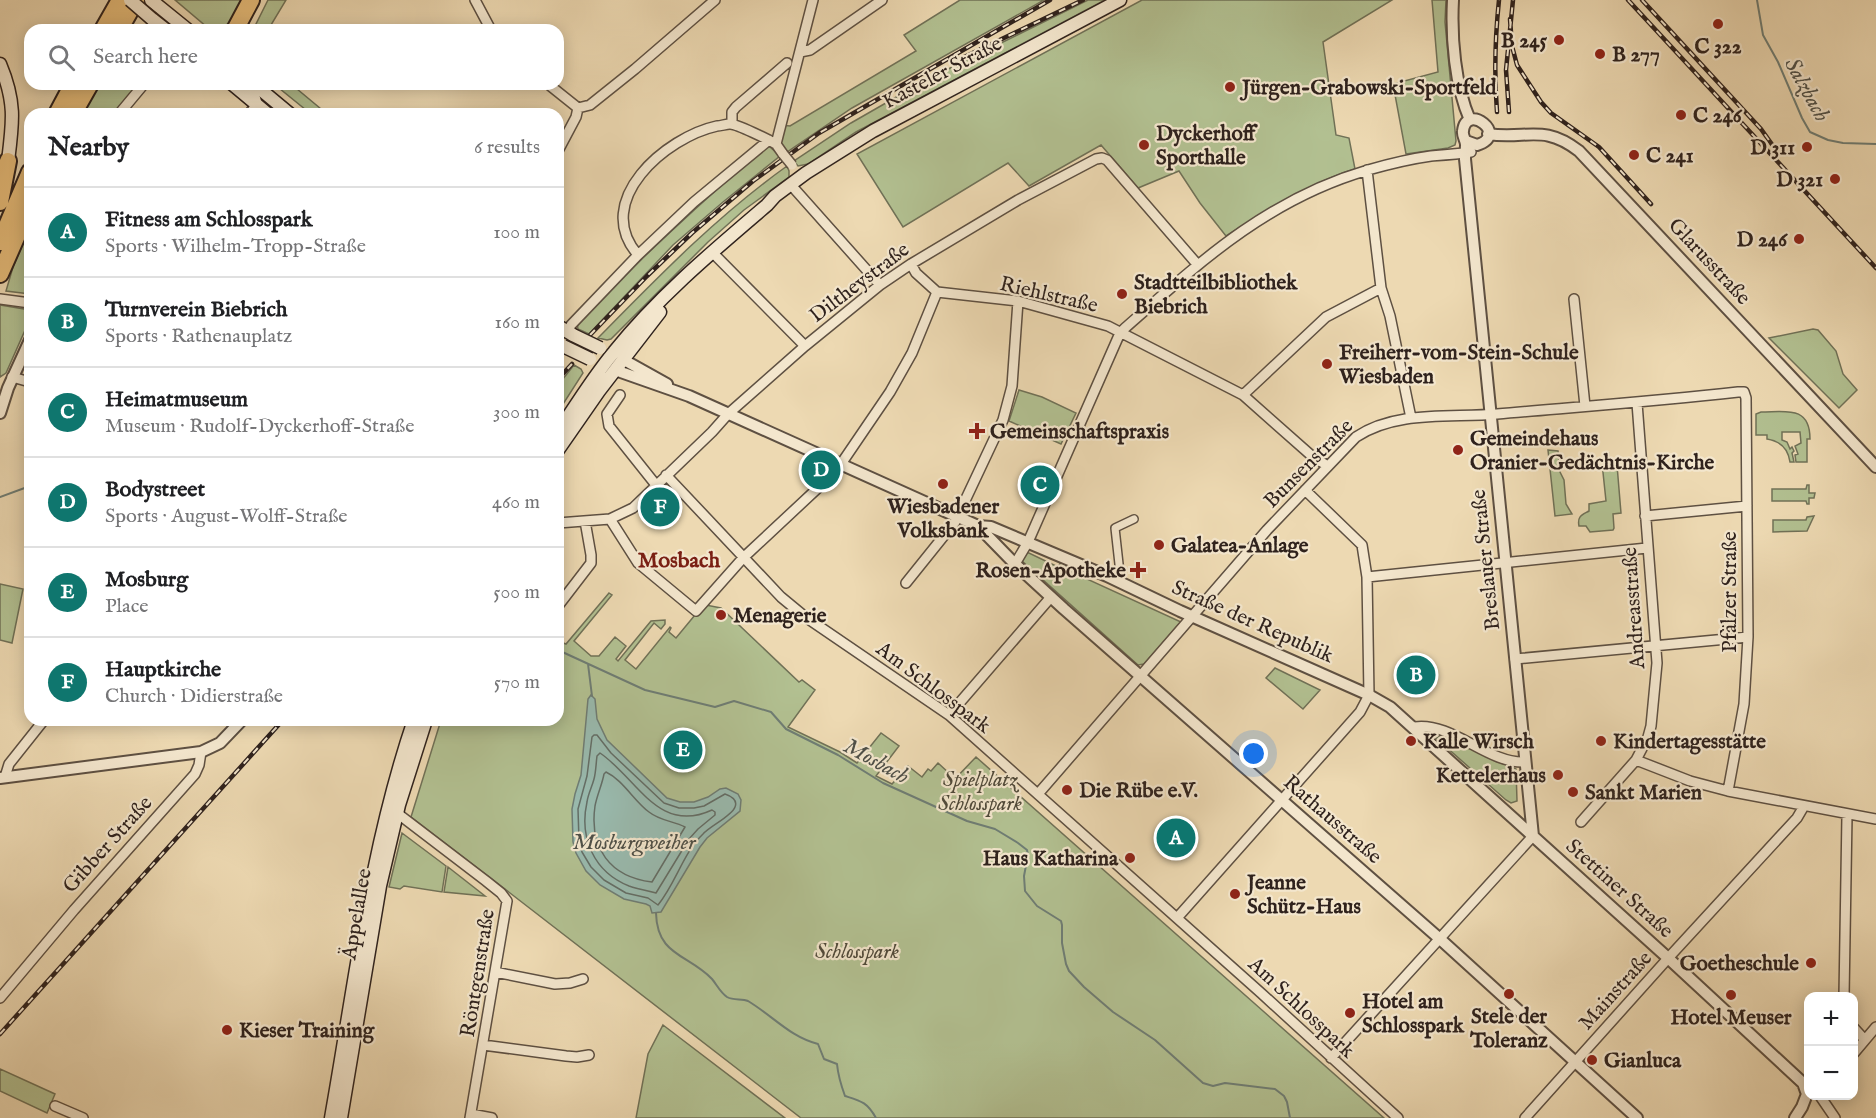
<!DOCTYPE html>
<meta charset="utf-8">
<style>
body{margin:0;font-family:"IM FELL English",serif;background:#f2f2f2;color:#202124}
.controls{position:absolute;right:18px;bottom:18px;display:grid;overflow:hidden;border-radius:12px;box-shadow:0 3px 15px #0003}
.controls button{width:54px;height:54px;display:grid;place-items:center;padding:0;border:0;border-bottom:2px solid #e0e0e0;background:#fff;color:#202124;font:30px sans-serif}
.you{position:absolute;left:1254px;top:754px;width:21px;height:21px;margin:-15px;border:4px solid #fff;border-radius:50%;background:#1a73e8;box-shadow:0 0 0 9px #1a73e833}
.badge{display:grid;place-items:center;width:39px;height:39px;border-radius:50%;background:#0f766e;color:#fff;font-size:20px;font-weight:700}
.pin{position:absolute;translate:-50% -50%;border:3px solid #fff;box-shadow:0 2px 6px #0006}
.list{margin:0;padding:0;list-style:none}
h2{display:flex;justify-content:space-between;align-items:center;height:78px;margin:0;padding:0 24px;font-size:26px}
h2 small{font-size:20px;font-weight:400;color:#757577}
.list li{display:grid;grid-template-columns:39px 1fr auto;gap:18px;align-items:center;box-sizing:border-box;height:90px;padding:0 24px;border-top:2px solid #e0e0e0}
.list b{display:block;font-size:22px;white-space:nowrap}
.list p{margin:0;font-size:20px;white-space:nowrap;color:#757577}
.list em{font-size:20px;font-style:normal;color:#757577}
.icon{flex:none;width:33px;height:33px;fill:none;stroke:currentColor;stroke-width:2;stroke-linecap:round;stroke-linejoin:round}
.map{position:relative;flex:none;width:1876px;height:1118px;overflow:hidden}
.search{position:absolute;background:#fff;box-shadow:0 3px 15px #0003;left:24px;top:24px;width:540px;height:66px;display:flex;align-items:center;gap:15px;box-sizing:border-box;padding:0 21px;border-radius:18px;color:#757577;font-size:22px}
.panel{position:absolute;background:#fff;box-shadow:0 3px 15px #0003;left:24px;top:108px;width:540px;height:618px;border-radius:18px}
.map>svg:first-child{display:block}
.green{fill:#b2c091;stroke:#707157;stroke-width:1.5}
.water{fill:#99baae;stroke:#6f7d74;stroke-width:1.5}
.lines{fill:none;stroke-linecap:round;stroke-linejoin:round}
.shore{stroke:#646e66;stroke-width:1.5}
.stream{stroke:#6f7d74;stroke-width:2}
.pedestrian-casing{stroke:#5e5042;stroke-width:10}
.minor-casing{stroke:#5e5042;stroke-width:12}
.tertiary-casing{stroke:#5e5042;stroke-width:14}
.secondary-casing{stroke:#2f221d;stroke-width:15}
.motorway-casing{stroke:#2f221d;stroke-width:20}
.pedestrian{stroke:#f3e6cd;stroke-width:7}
.minor{stroke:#f3e6cd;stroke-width:9}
.tertiary{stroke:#f3e6cd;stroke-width:10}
.secondary{stroke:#f3e6cd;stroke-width:12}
.motorway{stroke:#e6bc79;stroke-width:16}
.rail-casing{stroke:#2f221d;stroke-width:4.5}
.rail{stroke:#f3e6cd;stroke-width:2;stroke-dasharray:7;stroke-linecap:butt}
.minor-bridge-casing{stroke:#5e5042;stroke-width:12;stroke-linecap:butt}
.secondary-bridge-casing{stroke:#2f221d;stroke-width:15;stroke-linecap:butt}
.minor-bridge{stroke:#f3e6cd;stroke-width:9}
.secondary-bridge{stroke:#f3e6cd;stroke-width:12}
.poi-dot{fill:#8f2418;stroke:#f3e6cd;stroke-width:2}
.labels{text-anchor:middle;stroke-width:4.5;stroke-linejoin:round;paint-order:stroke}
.poi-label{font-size:21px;font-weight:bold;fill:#2f221d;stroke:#f3e6cd;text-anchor:start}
.street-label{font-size:21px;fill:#2f221d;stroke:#f3e6cd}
.park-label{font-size:21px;font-style:italic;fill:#504a3a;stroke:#f3e6cd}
.water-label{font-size:22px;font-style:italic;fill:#4f5048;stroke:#f3e6cd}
.neighbourhood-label{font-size:22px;font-weight:bold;fill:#7a1f14;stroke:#f3e6cd}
</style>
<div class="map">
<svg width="1876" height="1118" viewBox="0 0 1876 1118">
<rect width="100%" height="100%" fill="#edd9b2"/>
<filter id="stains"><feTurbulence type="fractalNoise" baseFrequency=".00333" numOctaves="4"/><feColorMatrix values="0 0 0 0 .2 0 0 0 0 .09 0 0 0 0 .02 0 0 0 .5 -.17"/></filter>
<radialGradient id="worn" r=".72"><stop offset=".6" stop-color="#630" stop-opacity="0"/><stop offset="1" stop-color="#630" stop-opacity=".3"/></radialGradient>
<path class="green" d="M175 0H259L226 25 216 30 207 27Z
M268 0H286L268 30H253Z
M960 0H1044L852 108 787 152 776 144 781 125 790 126 916 51 904 35Z
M1088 0H1105L856 132 808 164 798 166 794 161 851 123 926 80Z
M1142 0H1392L1323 42 1336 135 1349 138 1355 169C1312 182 1264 212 1226 236L1200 203 1179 171 1138 188 1101 145 1029 186 1008 163 903 227 857 154Z
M1432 0H1446L1445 22 1456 141 1455 145 1448 148 1406 154 1393 84 1438 72Z
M99 84H140L115 114H83Z
M274 84H291L327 114H311Z
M766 147H770L780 156 723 202 673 245 589 334 578 329 577 323 578 321C639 261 700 202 766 147Z
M787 166 789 171V177L744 210 708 242 611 339 607 340 598 338C658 277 717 216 787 166Z
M30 227V294L6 291 13 267Z
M0 305 30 310V319L6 373 0 377Z
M1813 329 1818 330 1836 351 1843 374 1857 390 1839 408 1769 338Z
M574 365 581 369 583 373 558 412V385Z
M1019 390 1042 397 1076 413 1061 444 1009 421Z
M1761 412C1785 412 1810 405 1810 439H1807V462H1796L1795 455 1798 454 1795 446 1801 443 1800 432H1782V440L1787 442 1790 449 1792 447 1794 451 1792 453 1794 462H1790C1788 448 1780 441 1767 439V435H1756V414Z
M1548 450 1558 451 1560 472 1564 480 1566 504 1572 514 1555 516Z
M1609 454 1610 462 1617 465 1621 513 1613 514 1614 528 1613 530 1590 532 1586 526H1579C1577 516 1582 515 1589 511V504L1606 501 1602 463Z
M1807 485H1809V493H1815L1814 498H1809V504H1807L1806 501H1772V489H1806Z
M1814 516 1807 531 1773 532V520H1806L1807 517Z
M1025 553H1029L1058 567 1061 562 1067 565 1065 569 1181 622 1144 664 1138 665 1022 561Z
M0 584 23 589 12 643 0 640Z
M609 593 612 595 574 641 591 656H599L615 637 626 646 616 659 618 661 651 621 665 620V624L661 629 654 623 625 660 636 669 670 627 671 628 669 632 676 638 695 615 697 616 706 605 721 608 799 682 802 680 815 690 788 727 840 752 857 763 881 733 899 746 876 776 892 784 908 766 922 777 928 769 931 771 938 763 950 774 946 779 951 783 976 757 1384 1118H801L510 893 411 817 441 720H558V641L566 644Z
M1275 668 1320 690 1303 709 1266 678Z
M1441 735 1516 769 1517 801 1511 803 1506 800 1436 738Z
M402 833 446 866 442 892 404 886 400 889 389 887Z
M448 867 485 896 444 892Z
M663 1025 785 1118H636L648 1054Z
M0 1069 55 1094 47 1113 0 1091Z"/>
<path class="water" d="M591 695 595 699 597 719 607 740 667 798 680 802H694L708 797 720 789 726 788 738 794 741 800 740 811 707 838 700 847 661 912 652 913 650 906 646 904 624 899 600 885 586 871 576 853 573 842 572 809 575 794 581 775 588 699Z"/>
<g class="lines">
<path class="shore" d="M594 735H597L611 753 664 803 679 808H694L704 806 725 794C731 796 738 800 735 807 732 816 710 826 703 834 683 853 676 883 658 905L648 898 626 893 604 880 591 867 582 852 579 841 578 809 587 776 592 737Z
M600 753C637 778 658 835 712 810L715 812V815L698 829 689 839 656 893C648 891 638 889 629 886 594 872 579 838 587 802 588 794 592 787 594 779 596 772 596 763 597 756Z
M606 772C623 780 634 801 649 812 660 821 674 821 685 827L652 882C610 877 589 848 595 806 597 795 602 785 604 774Z"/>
<path class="stream" d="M1757 0 1763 35 1778 62 1802 118 1810 132 1828 140 1843 143 1876 144
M0 497 30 486
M558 650 645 690 715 707 734 701 771 712 786 729 838 755 883 783 967 821 995 829 1018 843 1027 850 1028 855 1024 876 1025 891 1037 906 1061 921 1062 925V943L1066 964 1069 971 1084 987 1113 1012 1155 1040 1203 1083 1213 1086 1225 1083 1275 1089 1284 1096 1287 1102 1290 1118
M588 664 592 696
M656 913C657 956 688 954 712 979 717 985 720 992 727 997 734 1001 742 998 748 1001 773 1016 790 1037 818 1044L824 1059 837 1064C838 1075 841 1085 845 1096 861 1101 867 1102 876 1118"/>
<g class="pedestrian-casing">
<path id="pedestrian" d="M1121 582 1115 528 1134 519"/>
</g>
<g class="minor-casing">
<path id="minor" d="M475 0 491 30
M800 52 810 50 882 0
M548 84 578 108
M119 114 144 84
M732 123V112L736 107 787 63
M558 151 576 117 578 108 590 105 635 69 715 0
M783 154 776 144 813 0
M1367 170 1381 288 1390 316 1411 418
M791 185 880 285
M712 252 805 346
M638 255C591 201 666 137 717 126 721 126 726 124 730 124 737 124 769 140 776 144
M911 264 916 273 937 292 1018 301 1108 326 1243 395 1313 457 1328 466
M0 299 30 303
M1574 299 1585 406
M568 332 571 325 638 255 694 202 769 140
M12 377 30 382
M620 395 607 414 609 426 656 485
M1243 395 1326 317 1381 288
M666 475 781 597 804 616 949 715 1261 993 1398 1118
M1645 516 1747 506
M610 519 638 563 696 611 743 558 834 473 841 464 890 392 912 353 937 292
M558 523 610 519 633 508 712 432 728 414 805 346 880 285 911 264 1018 200 1096 159 1102 158 1107 160 1197 264
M1015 564 1028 542 1120 333 1125 328C1201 261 1268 199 1368 170 1389 164 1409 159 1431 156 1444 155 1458 154 1471 152
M1367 577 1647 548
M906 583 955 522 1003 420 1012 386 1018 301
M558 606 591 563V555L585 521
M1515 659 1748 637
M949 715 1051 597
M1415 727C1453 722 1488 764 1525 762
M1636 760 1690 781 1728 791 1876 819
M5 777 9 764 44 720
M1038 794 1267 530 1356 437C1396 410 1451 418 1497 414 1577 407 1658 401 1738 392H1744L1746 398 1748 637 1744 704 1728 791
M397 813 486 881 501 893 507 901 470 1118
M1581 822 1636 760 1648 737 1651 726 1657 663 1637 403
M1177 918 1360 712 1369 695 1367 577 1362 545 1305 490
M495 972 555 984 570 983 583 979
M1844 996 1847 815
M0 998 74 910 195 774 199 765 201 752
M1854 1028 1865 1040
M483 1045 566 1056 577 1057 589 1055
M1854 1053 1876 1027
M1331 1058 1533 836
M1820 1096 1835 1118
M55 1106 83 1118
M471 1114 492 1118
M1525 1118 1671 955 1797 818 1804 806"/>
</g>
<g class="tertiary-casing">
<path id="tertiary" d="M1453 0C1451 37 1455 86 1470 120
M250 114 257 105 251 84
M1488 134C1526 140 1543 123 1579 151L1876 467
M1466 141 1477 145C1510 135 1466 102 1463 131 1462 136 1466 140 1466 145 1466 150 1465 154 1465 159L1533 836
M624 360 667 384
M615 370 689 396 978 526 991 527 1107 576 1180 611 1369 695 1390 707 1668 958 1803 1083 1807 1094 1802 1107 1795 1118
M0 413 8 388 30 340
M978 526 1015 564 1064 609 1440 939 1637 1118
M0 778 201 752 220 743 242 720"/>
</g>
<g class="secondary-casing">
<path id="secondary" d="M151 0 188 30
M152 19 166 30
M0 64C16 102 13 122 8 161
M232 84 268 114
M254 84 290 114
M558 326 573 335
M558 432C576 405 593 377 614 352 658 297 713 251 767 205L775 196 806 173 873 131 1120 0
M558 450 599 391 660 312
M331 1118C355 984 370 849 414 720
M341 1118 380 886 399 805 426 720"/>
</g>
<g class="motorway-casing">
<path id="motorway" d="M103 30 120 0
M119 30 136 0
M235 30 251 0
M57 114 73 84
M73 114 90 84
M0 202 8 161
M0 242 30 172
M0 274 30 206"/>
</g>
<use href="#pedestrian" class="pedestrian"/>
<use href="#minor" class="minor"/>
<use href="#tertiary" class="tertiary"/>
<use href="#secondary" class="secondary"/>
<use href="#motorway" class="motorway"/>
<g class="rail-casing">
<path id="rail" d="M1628 0 1876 268
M1642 0 1761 129 1776 150
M1510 19 1512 46 1517 65 1541 102 1551 113 1599 147 1651 204
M958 60 1083 0
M1497 112C1494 74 1495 38 1499 0
M1509 112 1506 70 1513 0
M590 335 647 276 692 233 753 181 819 133 1050 0
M558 379 572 364
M0 1034 283 720"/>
</g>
<use href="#rail" class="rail"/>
<g class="minor-bridge-casing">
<path id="minor-bridge" d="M783 154 792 165"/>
</g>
<g class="secondary-bridge-casing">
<path id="secondary-bridge" d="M130 0 152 19
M573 335 600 348
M563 346 590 359"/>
</g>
<use href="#minor-bridge" class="minor-bridge"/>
<use href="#secondary-bridge" class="secondary-bridge"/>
</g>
<g class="poi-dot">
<circle cx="1718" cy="24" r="6"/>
<circle cx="1559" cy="40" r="6"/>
<circle cx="1600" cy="54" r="6"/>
<circle cx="1230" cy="87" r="6"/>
<circle cx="1681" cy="115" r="6"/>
<circle cx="1144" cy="145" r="6"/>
<circle cx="1807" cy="147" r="6"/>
<circle cx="1634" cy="155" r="6"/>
<circle cx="1835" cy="179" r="6"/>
<circle cx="1799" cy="239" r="6"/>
<circle cx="1122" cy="294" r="6"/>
<circle cx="1327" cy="364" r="6"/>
<path d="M974 422h6v6h6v6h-6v6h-6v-6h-6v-6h6z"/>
<circle cx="1458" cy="450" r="6"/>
<circle cx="943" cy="484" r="6"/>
<circle cx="1159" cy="545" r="6"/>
<path d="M1135 561h6v6h6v6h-6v6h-6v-6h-6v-6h6z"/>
<circle cx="721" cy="615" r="6"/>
<circle cx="1411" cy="741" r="6"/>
<circle cx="1601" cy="741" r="6"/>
<circle cx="1558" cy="775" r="6"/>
<circle cx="1067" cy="790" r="6"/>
<circle cx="1573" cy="792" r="6"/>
<circle cx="1130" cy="858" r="6"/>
<circle cx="1235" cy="894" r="6"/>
<circle cx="1811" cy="963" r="6"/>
<circle cx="1509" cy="994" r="6"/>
<circle cx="1731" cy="995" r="6"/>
<circle cx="1350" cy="1013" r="6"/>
<circle cx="227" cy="1030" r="6"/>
<circle cx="1592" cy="1060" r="6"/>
</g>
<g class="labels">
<g class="poi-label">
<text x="1547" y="47" text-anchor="end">B 245</text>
<text x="1718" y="53" text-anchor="middle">C 322</text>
<text x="1612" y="61">B 277</text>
<text x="1242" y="94">Jürgen-Grabowski-Sportfeld</text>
<text x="1693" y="122">C 246</text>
<text x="1156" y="140">Dyckerhoff<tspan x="1156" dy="24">Sporthalle</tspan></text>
<text x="1795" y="154" text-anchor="end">D 311</text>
<text x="1646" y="162">C 241</text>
<text x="1823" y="186" text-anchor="end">D 321</text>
<text x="1787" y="246" text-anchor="end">D 246</text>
<text x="1134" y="289">Stadtteilbibliothek<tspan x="1134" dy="24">Biebrich</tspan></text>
<text x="1339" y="359">Freiherr-vom-Stein-Schule<tspan x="1339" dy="24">Wiesbaden</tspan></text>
<text x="990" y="438">Gemeinschaftspraxis</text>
<text x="1470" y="445">Gemeindehaus<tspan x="1470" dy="24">Oranier-Gedächtnis-Kirche</tspan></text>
<text x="943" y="513" text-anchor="middle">Wiesbadener<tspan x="943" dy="24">Volksbank</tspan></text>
<text x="1171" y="552">Galatea-Anlage</text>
<text x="1126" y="577" text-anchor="end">Rosen-Apotheke</text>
<text x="733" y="622">Menagerie</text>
<text x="1423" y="748">Kalle Wirsch</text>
<text x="1613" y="748">Kindertagesstätte</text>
<text x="1546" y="782" text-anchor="end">Kettelerhaus</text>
<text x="1079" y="797">Die Rübe e.V.</text>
<text x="1585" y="799">Sankt Marien</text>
<text x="1118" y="865" text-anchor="end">Haus Katharina</text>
<text x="1247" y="889">Jeanne<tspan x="1247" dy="24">Schütz-Haus</tspan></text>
<text x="1799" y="970" text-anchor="end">Goetheschule</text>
<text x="1362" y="1008">Hotel am<tspan x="1362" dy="24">Schlosspark</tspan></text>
<text x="1509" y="1023" text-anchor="middle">Stele der<tspan x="1509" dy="24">Toleranz</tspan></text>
<text x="1731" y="1024" text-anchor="middle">Hotel Meuser</text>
<text x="239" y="1037">Kieser Training</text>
<text x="1604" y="1067">Gianluca</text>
</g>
<g class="street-label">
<text transform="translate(942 72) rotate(-28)" y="7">Kasteler Straße</text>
<text transform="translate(1710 261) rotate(47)" y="7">Glarusstraße</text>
<text transform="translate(859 282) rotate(-37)" y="7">Diltheystraße</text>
<text transform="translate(1049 294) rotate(13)" y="7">Riehlstraße</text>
<text transform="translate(1308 463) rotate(-45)" y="7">Bunsenstraße</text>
<text transform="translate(1485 560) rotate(-96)" y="7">Breslauer Straße</text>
<text transform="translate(1729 592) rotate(-90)" y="7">Pfälzer Straße</text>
<text transform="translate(1633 608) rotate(-94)" y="7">Andreasstraße</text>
<text transform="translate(1253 621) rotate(24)" y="7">Straße der Republik</text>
<text transform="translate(934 687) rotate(37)" y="7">Am Schlosspark</text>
<text transform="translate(1333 819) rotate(41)" y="7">Rathausstraße</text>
<text transform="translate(107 844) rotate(-48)" y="7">Gibber Straße</text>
<text transform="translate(1620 888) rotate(42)" y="7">Stettiner Straße</text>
<text transform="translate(356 914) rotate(-80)" y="7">Äppelallee</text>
<text transform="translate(477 973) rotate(-81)" y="7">Röntgenstraße</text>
<text transform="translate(1615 990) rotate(-48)" y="7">Mainstraße</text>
<text transform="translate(1302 1007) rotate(43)" y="7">Am Schlosspark</text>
</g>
<g class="park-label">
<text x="980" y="786">Spielplatz<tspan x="980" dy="24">Schlosspark</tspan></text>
<text x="857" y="958">Schlosspark</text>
</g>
<g class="water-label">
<text transform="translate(1808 89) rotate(61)" y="8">Salzbach</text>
<text transform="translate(877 760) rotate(29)" y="8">Mosbach</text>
<text x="634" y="849">Mosburgweiher</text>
</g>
<g class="neighbourhood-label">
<text x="679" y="567">Mosbach</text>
</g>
</g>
<rect width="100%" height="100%" filter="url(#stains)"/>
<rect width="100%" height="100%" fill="url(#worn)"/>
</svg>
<div class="controls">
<button>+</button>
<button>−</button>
</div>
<div class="you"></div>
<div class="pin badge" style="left:1176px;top:838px">A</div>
<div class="pin badge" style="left:1416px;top:675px">B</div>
<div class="pin badge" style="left:1040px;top:485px">C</div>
<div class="pin badge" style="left:821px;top:470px">D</div>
<div class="pin badge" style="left:683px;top:750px">E</div>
<div class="pin badge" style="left:660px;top:507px">F</div>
<div class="search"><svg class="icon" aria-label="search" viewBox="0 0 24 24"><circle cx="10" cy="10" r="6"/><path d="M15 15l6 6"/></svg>Search here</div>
<section class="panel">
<h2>Nearby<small>6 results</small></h2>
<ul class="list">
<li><span class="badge">A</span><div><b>Fitness am Schlosspark</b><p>Sports · Wilhelm-Tropp-Straße</p></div><em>100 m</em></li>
<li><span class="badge">B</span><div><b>Turnverein Biebrich</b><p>Sports · Rathenauplatz</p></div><em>160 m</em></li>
<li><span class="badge">C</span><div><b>Heimatmuseum</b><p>Museum · Rudolf-Dyckerhoff-Straße</p></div><em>300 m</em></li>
<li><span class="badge">D</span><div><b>Bodystreet</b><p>Sports · August-Wolff-Straße</p></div><em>460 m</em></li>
<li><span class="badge">E</span><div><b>Mosburg</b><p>Place</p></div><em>500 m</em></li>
<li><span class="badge">F</span><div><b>Hauptkirche</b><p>Church · Didierstraße</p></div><em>570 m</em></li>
</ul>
</section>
</div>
